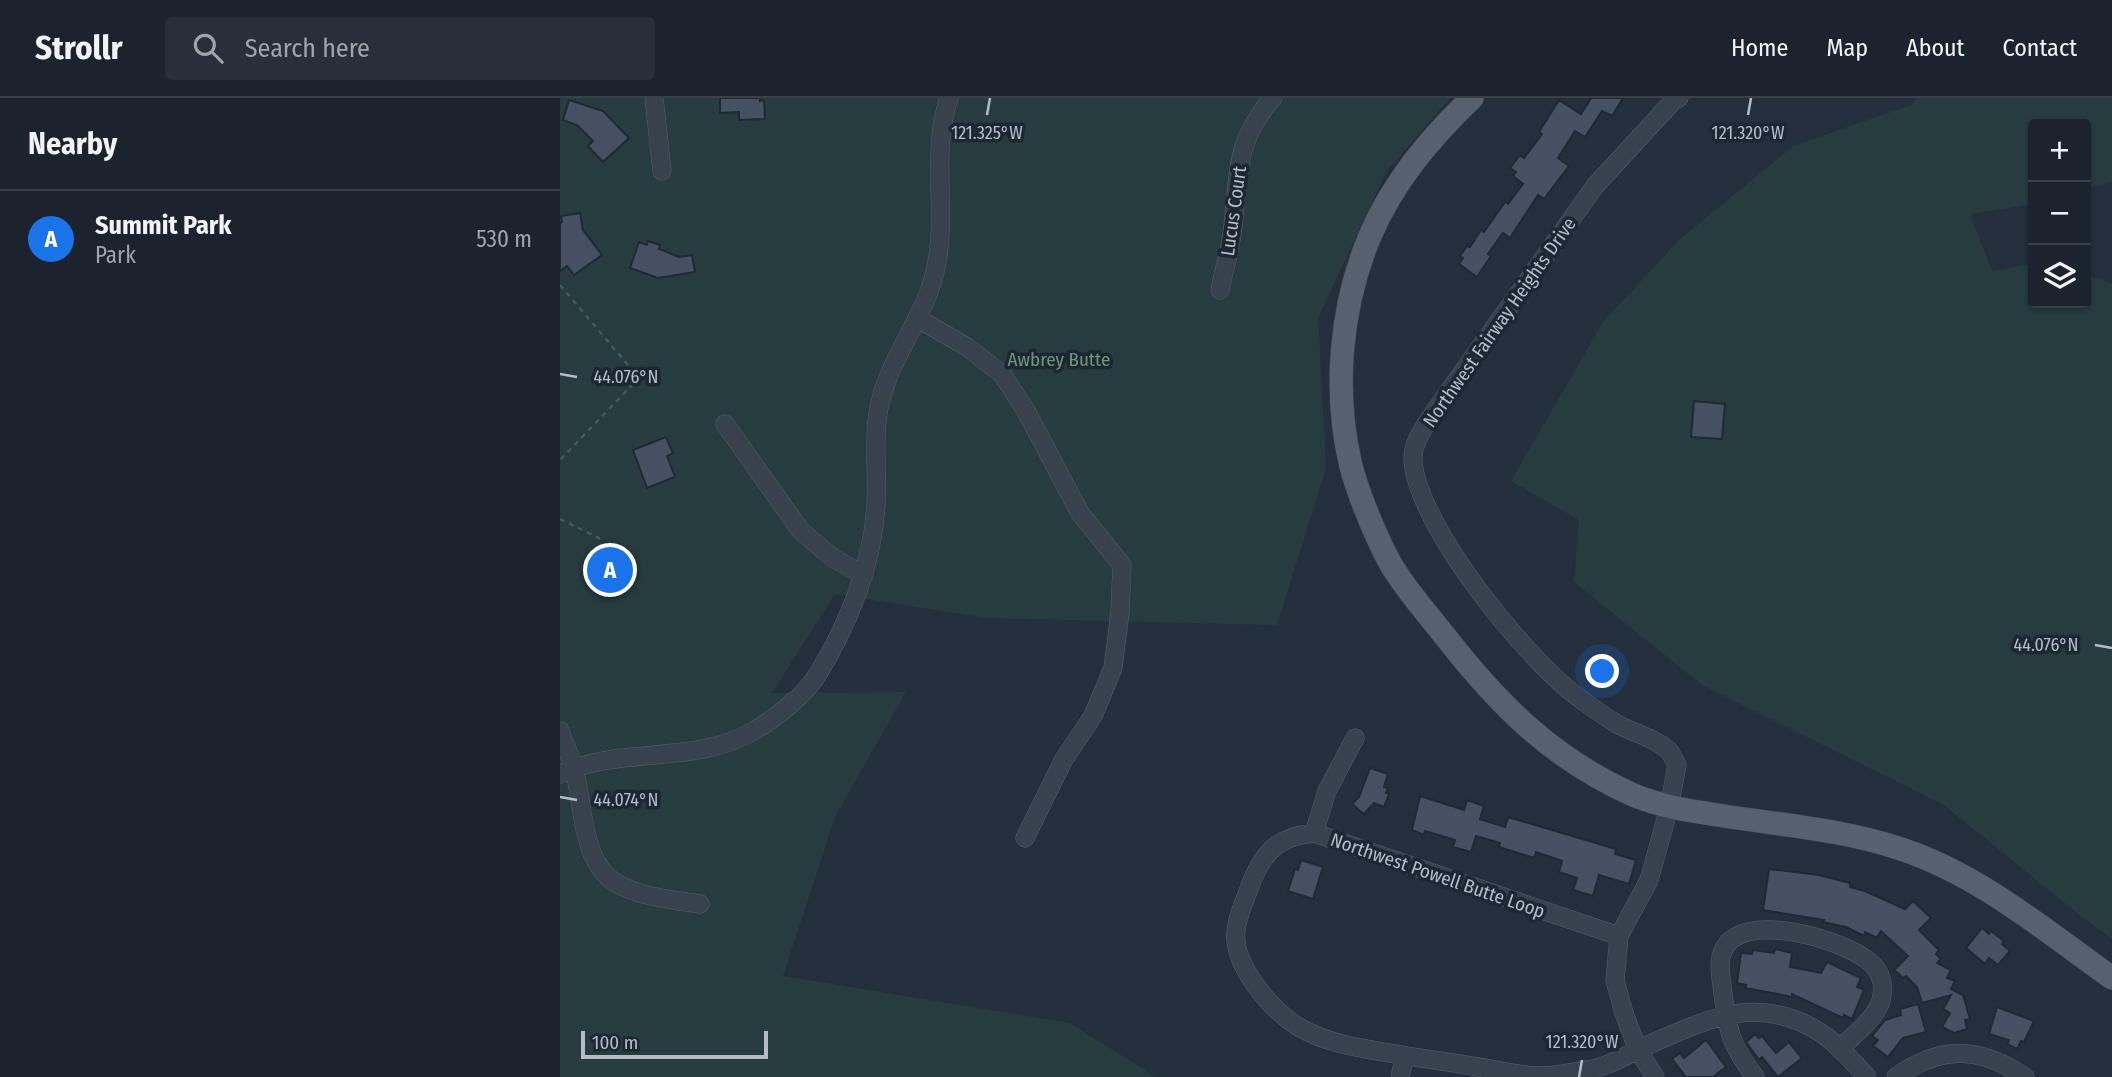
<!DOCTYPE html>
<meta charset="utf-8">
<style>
body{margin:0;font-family:"Fira Sans Condensed",sans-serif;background:#282f3a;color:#f1f3f6}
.controls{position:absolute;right:21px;top:21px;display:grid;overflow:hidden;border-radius:7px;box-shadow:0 2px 5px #0004}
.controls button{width:63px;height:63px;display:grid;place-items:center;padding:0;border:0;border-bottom:2px solid #39404a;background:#1b232e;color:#f1f3f6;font:35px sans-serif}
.scale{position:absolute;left:21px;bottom:18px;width:187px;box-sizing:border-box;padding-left:7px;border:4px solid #b4bcc9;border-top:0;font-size:19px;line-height:24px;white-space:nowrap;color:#b4bcc9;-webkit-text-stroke:5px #1d2633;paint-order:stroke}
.you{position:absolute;left:1043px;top:574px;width:24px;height:24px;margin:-18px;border:5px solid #fff;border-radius:50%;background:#1a73e8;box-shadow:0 0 0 10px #1a73e833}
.badge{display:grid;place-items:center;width:46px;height:46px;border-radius:50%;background:#1a73e8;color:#fff;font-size:23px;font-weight:700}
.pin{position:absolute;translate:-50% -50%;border:4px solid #fff;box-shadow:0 2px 7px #0006}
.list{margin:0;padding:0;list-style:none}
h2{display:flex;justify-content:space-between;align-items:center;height:91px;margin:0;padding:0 28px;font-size:30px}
h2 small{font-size:23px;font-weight:400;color:#a0a4aa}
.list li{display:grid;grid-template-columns:46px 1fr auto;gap:21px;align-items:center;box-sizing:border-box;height:98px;padding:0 28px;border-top:2px solid #39404a}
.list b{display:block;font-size:26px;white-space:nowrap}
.list p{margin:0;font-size:23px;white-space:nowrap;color:#a0a4aa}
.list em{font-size:23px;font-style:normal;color:#a0a4aa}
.icon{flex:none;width:38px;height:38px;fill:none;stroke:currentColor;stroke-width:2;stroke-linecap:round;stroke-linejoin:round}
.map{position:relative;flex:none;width:1552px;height:979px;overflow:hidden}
header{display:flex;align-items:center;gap:42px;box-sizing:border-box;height:98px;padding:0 35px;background:#1b232e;border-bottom:2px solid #39404a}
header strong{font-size:33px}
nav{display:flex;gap:38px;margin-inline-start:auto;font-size:24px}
.search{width:490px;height:63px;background:#282f3a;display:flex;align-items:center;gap:18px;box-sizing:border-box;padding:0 24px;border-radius:7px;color:#a0a4aa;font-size:26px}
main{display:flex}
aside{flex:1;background:#1b232e}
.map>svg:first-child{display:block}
.green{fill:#263c3f}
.building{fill:#455162;stroke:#1f2835;stroke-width:2}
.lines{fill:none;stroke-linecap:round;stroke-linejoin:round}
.minor-casing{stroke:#565f6c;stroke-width:19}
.major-casing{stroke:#414a57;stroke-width:24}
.path{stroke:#44595c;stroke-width:2.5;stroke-dasharray:5 5;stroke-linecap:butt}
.minor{stroke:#38414e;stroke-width:18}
.major{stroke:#56606e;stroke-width:23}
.ticks{fill:none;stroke:#b4bcc9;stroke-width:2.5}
.labels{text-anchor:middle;stroke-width:7;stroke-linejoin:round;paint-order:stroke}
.street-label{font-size:19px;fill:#b4bcc9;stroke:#1d2633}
.park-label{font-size:19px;fill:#6b9a76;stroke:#1d2633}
.ticks-label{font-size:18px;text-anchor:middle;fill:#b4bcc9;stroke:#1d2633;stroke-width:7;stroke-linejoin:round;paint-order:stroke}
</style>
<header>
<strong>Strollr</strong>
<div class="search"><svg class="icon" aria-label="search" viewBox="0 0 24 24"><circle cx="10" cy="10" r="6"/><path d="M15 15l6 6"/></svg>Search here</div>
<nav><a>Home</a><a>Map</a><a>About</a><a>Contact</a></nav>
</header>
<main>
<aside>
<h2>Nearby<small></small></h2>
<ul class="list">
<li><span class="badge">A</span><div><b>Summit Park</b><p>Park</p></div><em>530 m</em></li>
</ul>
</aside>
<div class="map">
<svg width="1552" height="979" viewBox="0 0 1552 979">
<rect width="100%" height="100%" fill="#242f3e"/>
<path class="green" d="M0 0H890L827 73 758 220 766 370 717 527 426 520 275 496 212 595 346 594 275 719 223 878 510 925 596 979H0Z
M1357 0H1552V83L1526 91V26H1473V106L1410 116 1432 173 1473 166V205H1526V176L1552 186V841L1522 819 1384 707 1142 587 1014 484 1019 422 951 383 1043 224 1118 143 1233 48 1351 7Z"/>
<path class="building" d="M160 0H200V3L204 2 205 21 179 22V14L160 15Z
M1031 0H1063L1052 18 1042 13 1025 39 1015 33 998 60 1009 68 984 101 978 97 950 140 943 135 928 156 931 158 917 179 899 166 903 160 900 158 907 148 910 149 921 132 924 134 945 104 948 106 963 86 953 78 956 74 950 70 960 57 964 60 982 36 979 34 999 2 1021 16Z
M9 2 43 13 69 40 43 64 28 48 33 43 17 27 3 22Z
M20 115 23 132 42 157 14 177 7 168 0 173V125L2 124 1 118Z
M88 143 100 147 99 151 119 159 132 157 135 174 98 180 70 170 79 144 87 147Z
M1134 303 1165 306 1162 341 1131 339Z
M106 339 113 355 107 358 115 379 87 390 73 352Z
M810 670 828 676 824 689 828 690 826 695 829 696 824 709 814 705 804 716 792 706 799 699Z
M860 698 904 712 907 702 924 708 920 721 945 729 948 719 1056 751 1055 756 1076 762 1069 786 1039 777 1033 798 1013 792 1017 780 999 774 1002 763 976 754 974 760 939 749 940 745 916 738 911 754 893 749 895 742 865 733 864 737 852 732Z
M741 762 763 769 753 801 728 793 735 771 738 772Z
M1209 771 1259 777 1290 785V789L1305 793 1345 811 1353 803 1371 820 1359 832 1379 852 1376 856 1381 861 1377 865 1391 872 1387 880 1395 883 1391 891 1403 897 1410 921 1405 922 1407 931 1394 935 1382 929 1390 915 1383 911 1391 897 1362 905 1357 889 1346 878 1343 880 1334 872 1348 858 1321 833 1317 840 1305 834 1304 838 1286 829 1263 824 1264 822 1203 812Z
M1422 830 1429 836 1431 833 1444 843 1442 846 1450 853 1438 867 1429 860 1425 866 1406 850Z
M1215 851 1232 855 1230 869 1261 875 1267 864 1301 880 1297 889 1304 892 1292 921 1284 917 1283 920 1232 896V899L1218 896 1185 890 1186 887 1177 885 1181 855 1192 856 1193 852 1214 855Z
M1358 906 1366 934 1343 940 1328 959 1313 948 1318 942 1312 938 1325 922 1341 917 1340 911Z
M1437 909 1474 923 1464 944 1461 943 1457 951 1447 946 1449 942 1429 936Z
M1195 936 1199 940 1202 938 1216 955 1229 944 1242 960 1218 979 1202 959 1199 962 1186 944Z
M1146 942 1166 969 1153 979H1126L1112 961 1120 955 1124 960Z"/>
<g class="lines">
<g class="minor-casing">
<path id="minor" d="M94 0 102 73
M660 192C664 171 671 149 673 128 679 76 675 42 713 0
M357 220 407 249 442 276 466 313 520 415 562 467 560 514 553 570 533 618 504 661 465 740
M165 326 241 433 273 460 304 477
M0 633C4 645 10 656 13 668 26 709 18 771 66 790 89 800 115 802 140 806
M0 676C62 647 136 668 195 632 216 620 246 596 258 576 289 525 313 465 316 406 318 371 312 335 321 301 333 254 367 216 376 169 388 113 370 55 389 0
M754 735 767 693 795 640
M1059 838 754 735C717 739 703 754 690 788 685 803 677 818 676 833 672 867 711 911 737 928 752 937 769 943 786 947 827 956 870 961 912 968 934 971 958 978 980 978 995 978 1012 974 1027 972 1048 969 1067 957 1086 948 1146 922 1198 894 1261 935 1279 947 1293 964 1307 979
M840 979 845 958
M1095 979 1078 952 1065 918 1055 883 1059 838 1089 782 1109 710 1117 667C1115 663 1112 657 1109 653 1096 640 1073 635 1057 626 1045 619 1033 610 1022 602 968 564 858 429 853 363 852 346 862 333 870 320L1035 88 1114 2 1119 0
M1195 979C1170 945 1169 937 1163 896 1162 882 1157 866 1163 853 1180 810 1289 842 1313 867 1321 875 1324 887 1322 897 1320 918 1294 936 1280 951
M1336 979C1381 947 1420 948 1465 979"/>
</g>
<g class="major-casing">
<path id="major" d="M912 0C870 40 833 84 810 138 780 209 773 294 791 368 796 388 804 408 812 427 819 443 827 462 837 476 852 499 871 520 888 542 940 608 992 660 1071 696 1101 709 1132 713 1164 718 1223 727 1285 732 1341 751 1418 776 1486 833 1552 880"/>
</g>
<path class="path" d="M0 187 79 280 0 362
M0 421 39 440 46 467"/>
<use href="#minor" class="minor"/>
<use href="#major" class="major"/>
</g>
<path class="ticks" d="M427 17 430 0M1188 17 1191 0M0 276 17 279M1535 547 1552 550M0 699 17 702M1019 979 1022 962"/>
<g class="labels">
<g class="street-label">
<text transform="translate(673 113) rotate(-82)" y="7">Lucus Court</text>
<text transform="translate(939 224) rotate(-55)" y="7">Northwest Fairway Heights Drive</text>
<text transform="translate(878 777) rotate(19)" y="7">Northwest Powell Butte Loop</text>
</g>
<g class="park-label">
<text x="499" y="268">Awbrey Butte</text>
</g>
</g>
<g class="ticks-label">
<text x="427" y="41">121.325°W</text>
<text x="1188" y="41">121.320°W</text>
<text x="66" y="285">44.076°N</text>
<text x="1486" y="553">44.076°N</text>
<text x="66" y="708">44.074°N</text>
<text x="1022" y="950">121.320°W</text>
</g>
</svg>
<div class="controls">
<button>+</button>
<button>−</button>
<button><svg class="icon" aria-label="layers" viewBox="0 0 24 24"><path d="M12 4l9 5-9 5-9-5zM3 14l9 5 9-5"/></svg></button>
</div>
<div class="scale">100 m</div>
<div class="you"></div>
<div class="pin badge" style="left:50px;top:472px">A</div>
</div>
</main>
